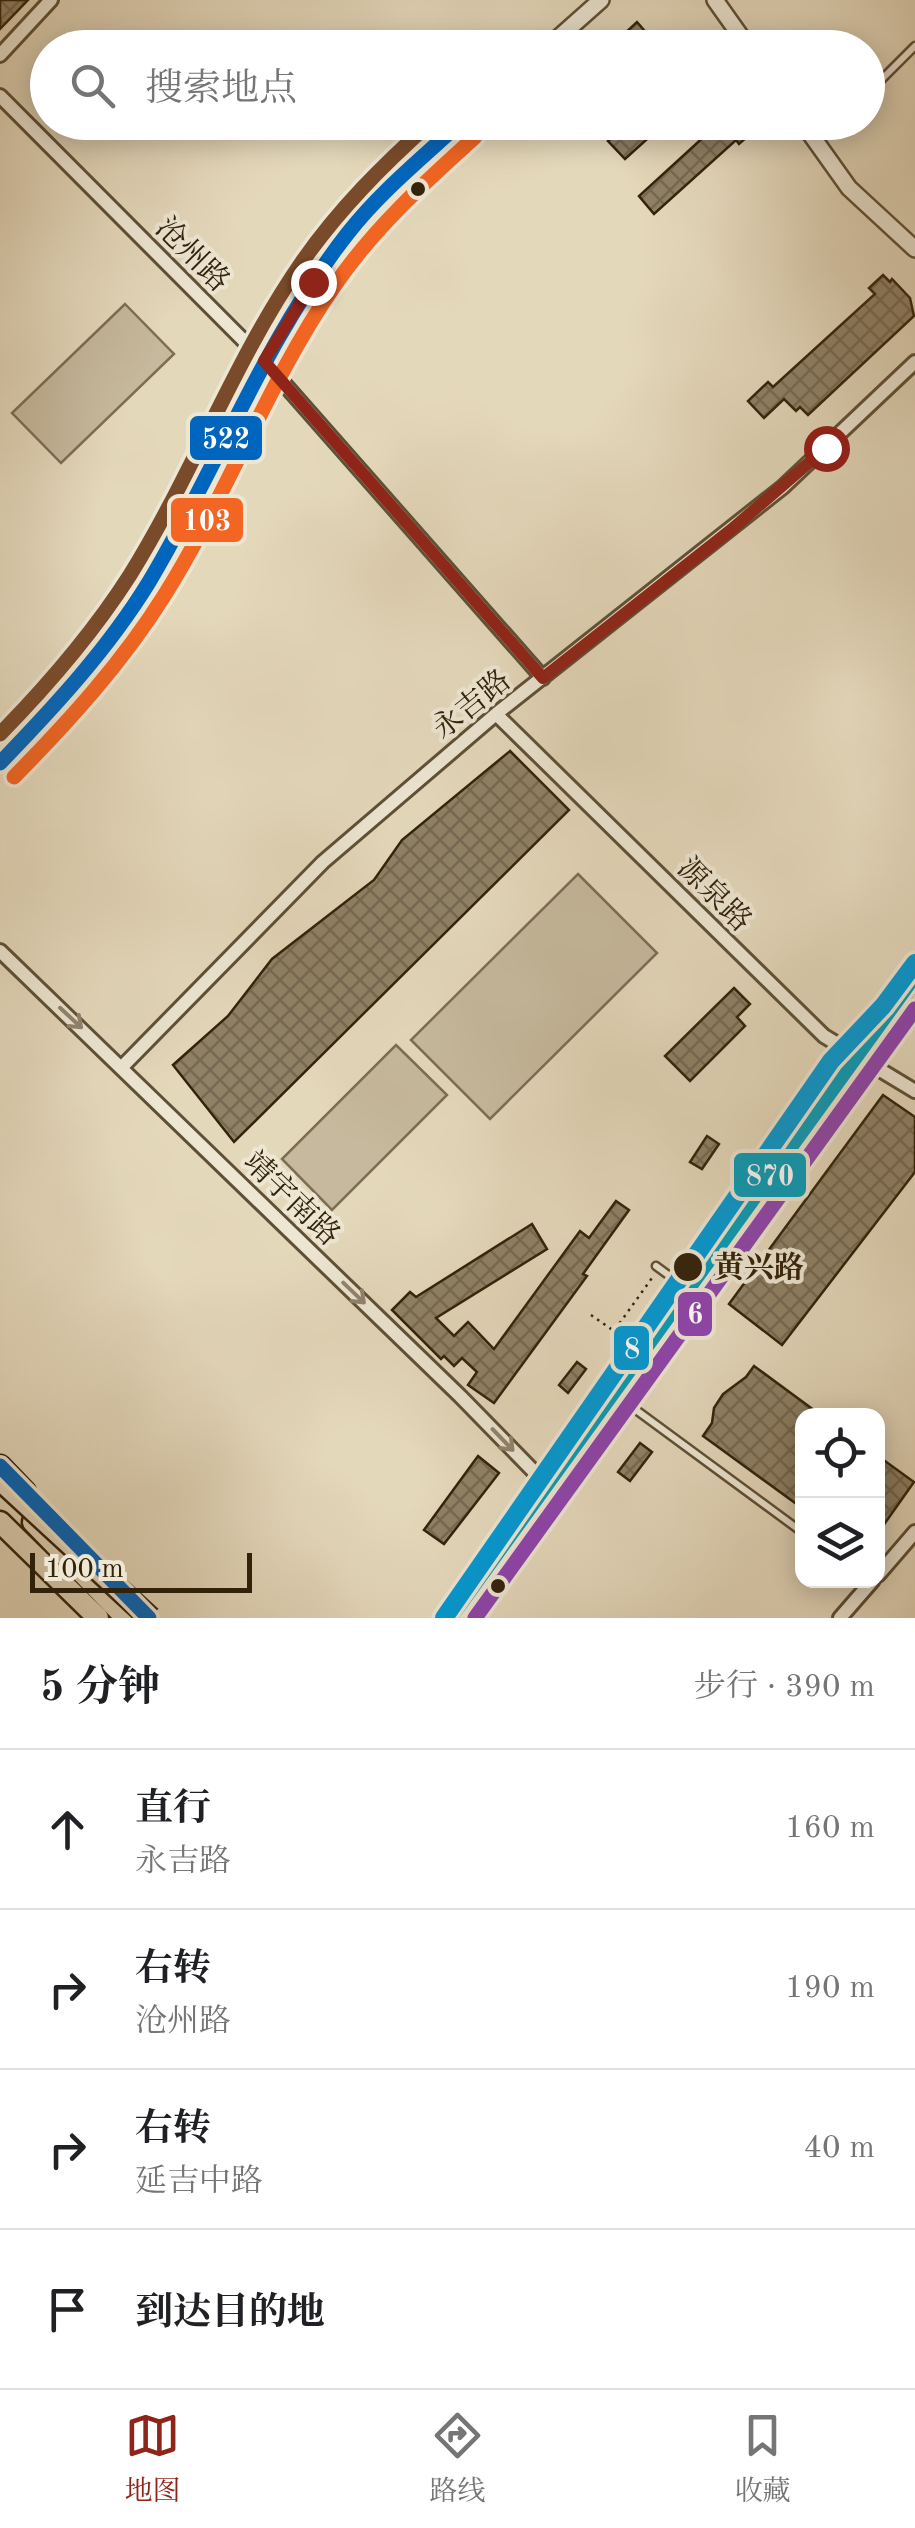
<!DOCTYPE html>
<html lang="zh">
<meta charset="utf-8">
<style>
body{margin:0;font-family:"Old Standard TT","Noto Serif SC",serif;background:#f6f6f6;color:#202124}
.controls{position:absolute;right:30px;bottom:30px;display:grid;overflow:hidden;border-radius:20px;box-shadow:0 5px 25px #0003}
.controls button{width:90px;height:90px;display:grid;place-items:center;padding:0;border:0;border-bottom:2px solid #e0e0e0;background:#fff;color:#202124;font:50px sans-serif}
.scale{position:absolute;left:30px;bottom:25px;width:222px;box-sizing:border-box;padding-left:10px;border:5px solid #32220a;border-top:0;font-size:28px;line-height:35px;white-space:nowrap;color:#32220a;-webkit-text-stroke:8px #ede6d3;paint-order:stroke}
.stop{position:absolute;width:30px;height:30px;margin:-22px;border:8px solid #8f2418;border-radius:50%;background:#fff}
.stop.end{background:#8f2418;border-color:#fff;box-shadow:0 2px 10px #0008}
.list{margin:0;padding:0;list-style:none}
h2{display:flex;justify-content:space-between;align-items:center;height:130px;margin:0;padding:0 40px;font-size:42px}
h2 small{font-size:32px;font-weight:400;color:#757577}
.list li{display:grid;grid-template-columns:65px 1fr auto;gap:30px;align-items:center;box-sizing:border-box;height:160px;padding:0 40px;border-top:2px solid #e0e0e0}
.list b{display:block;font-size:38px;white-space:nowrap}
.list p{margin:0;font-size:32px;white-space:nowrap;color:#757577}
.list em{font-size:32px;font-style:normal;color:#757577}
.icon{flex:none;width:55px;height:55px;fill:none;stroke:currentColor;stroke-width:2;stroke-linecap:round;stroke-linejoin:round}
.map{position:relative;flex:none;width:915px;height:1618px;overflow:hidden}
.search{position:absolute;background:#fff;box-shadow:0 5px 25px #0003;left:30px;right:30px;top:30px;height:110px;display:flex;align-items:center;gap:25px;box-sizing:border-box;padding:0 35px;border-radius:55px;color:#757577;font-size:38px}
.sheet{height:770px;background:#fff}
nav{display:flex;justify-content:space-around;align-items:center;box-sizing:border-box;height:140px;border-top:2px solid #e0e0e0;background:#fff;font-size:28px;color:#757577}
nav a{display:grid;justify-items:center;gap:5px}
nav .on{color:#8f2418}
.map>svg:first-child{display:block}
.green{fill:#c6b99d;stroke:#7c6e54;stroke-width:2.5}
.building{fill:url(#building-cross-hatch);stroke:#32220a;stroke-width:2.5}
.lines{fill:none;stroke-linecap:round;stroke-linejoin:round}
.service-casing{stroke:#5e5036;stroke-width:11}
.minor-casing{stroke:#5e5036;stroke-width:18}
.tertiary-casing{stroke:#5e5036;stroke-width:20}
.secondary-casing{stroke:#32220a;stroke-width:22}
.primary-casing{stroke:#32220a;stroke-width:25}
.trunk-casing{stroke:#32220a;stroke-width:25}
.path{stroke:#32220a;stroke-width:2.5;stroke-dasharray:2.5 5;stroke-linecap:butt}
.service{stroke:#ede6d3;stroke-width:6}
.minor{stroke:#ede6d3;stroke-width:12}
.tertiary{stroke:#ede6d3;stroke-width:15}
.secondary{stroke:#ede6d3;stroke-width:18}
.primary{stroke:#e4d8bb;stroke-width:20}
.trunk{stroke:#e4d8bb;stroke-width:20}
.trunk-bridge-casing{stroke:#32220a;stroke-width:25;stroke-linecap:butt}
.trunk-bridge{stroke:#e4d8bb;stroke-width:20}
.bus-1-casing{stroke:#ede6d3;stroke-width:22}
.bus-2-casing{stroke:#ede6d3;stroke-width:22}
.bus-3-casing{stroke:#ede6d3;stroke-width:22}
.bus-4-casing{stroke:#ede6d3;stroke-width:22}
.bus-5-casing{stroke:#ede6d3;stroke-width:22}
.bus-1{stroke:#0065bd;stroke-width:15}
.bus-2{stroke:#f26522;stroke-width:15}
.bus-3{stroke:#7a4b2a;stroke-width:15}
.bus-4{stroke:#059cba;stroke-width:15}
.bus-5{stroke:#8e44ad;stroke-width:15}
.metro-1-casing{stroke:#ede6d3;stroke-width:25}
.metro-1{stroke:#0299d4;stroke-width:18}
.oneway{stroke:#90846e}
.route{stroke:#8f2418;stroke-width:12}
.bus-dot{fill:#32220a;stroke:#ede6d3;stroke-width:4}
.labels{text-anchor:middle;stroke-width:8;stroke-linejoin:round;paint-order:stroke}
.street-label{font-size:30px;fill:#32220a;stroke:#ede6d3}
.stop-label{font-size:30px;font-weight:bold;fill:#32220a;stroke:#ede6d3;text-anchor:start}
.line-badge{stroke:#ede6d3;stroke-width:4}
.badge-label{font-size:28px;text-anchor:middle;font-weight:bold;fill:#fff}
</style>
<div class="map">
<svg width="915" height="1618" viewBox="0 0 915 1618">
<defs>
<pattern id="building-cross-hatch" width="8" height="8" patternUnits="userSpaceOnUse" patternTransform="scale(2.5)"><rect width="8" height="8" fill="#8f8166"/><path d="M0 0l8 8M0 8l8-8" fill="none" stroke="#756952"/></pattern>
</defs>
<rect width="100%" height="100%" fill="#e4d8bb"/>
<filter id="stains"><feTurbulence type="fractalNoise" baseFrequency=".002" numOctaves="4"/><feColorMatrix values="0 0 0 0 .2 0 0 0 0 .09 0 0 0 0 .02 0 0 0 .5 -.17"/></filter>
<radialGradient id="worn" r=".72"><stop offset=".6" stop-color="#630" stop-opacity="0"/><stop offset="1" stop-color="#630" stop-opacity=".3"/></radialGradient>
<path class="green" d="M125 304 174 354 61 463 12 413Z
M578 874 657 953 490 1119 411 1040Z
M396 1045 447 1095 332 1210 282 1159Z"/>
<path class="building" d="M0 0H28L0 29Z
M637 22 649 36 636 48H609Z
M628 122H666L625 159 608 141Z
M720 122H764L739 144 736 140 654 214 639 196Z
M883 275 890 282 892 279 910 298 914 316 808 415 800 407 796 411 784 399 764 418 748 401 768 382 773 387 875 294 869 288Z
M510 751 569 810 234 1142 173 1065 228 1016 272 959 374 880 402 840Z
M734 988 750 1004 737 1017 745 1026 690 1081 665 1056Z
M883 1095 915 1117V1172L782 1345 729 1304Z
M707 1136 719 1144 702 1169 690 1162Z
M616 1201 629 1210 583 1274 587 1276 494 1403 468 1385 477 1372 462 1358 454 1366 444 1356 441 1359 392 1310 410 1292 416 1297 532 1224 547 1249 436 1318 454 1336 468 1322 494 1349 580 1231 589 1238Z
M577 1362 586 1369 568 1393 559 1385Z
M754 1366 822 1416H802V1508L703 1436 712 1423 714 1408 723 1394 746 1377Z
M640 1443 652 1452 630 1481 618 1472Z
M478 1456 499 1473 444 1544 424 1530Z
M878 1456 914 1482 878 1533Z"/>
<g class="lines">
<g class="service-casing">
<path id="service" d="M868 93 915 46
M815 137 834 122
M656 1266 686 1288
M613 1393 802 1532"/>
</g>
<g class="minor-casing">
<path id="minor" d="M0 55 51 0
M0 96 264 361 543 678
M496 714 824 1036 915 1091
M0 951 460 1396 546 1484
M122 1067 323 862 496 714 783 487 915 362
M878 1575 915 1532
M840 1618 873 1580"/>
</g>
<g class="tertiary-casing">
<path id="tertiary" d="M715 0 749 48
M547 48 601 0
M802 122 849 188 915 249
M0 763C54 708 109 648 149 582 218 467 264 338 348 233 381 192 423 157 462 122"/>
</g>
<g class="secondary-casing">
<path id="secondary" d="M450 1618 915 975"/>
</g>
<g class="primary-casing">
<path id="primary" d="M0 1466 25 1492"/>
</g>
<g class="trunk-casing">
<path id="trunk" d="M0 1522 98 1618
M33 1522 126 1618"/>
</g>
<path class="path" d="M591 1315 614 1331 652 1278"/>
<use href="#service" class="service"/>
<use href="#minor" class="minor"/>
<use href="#tertiary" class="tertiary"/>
<use href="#secondary" class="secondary"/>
<use href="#primary" class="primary"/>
<use href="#trunk" class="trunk"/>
<g class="trunk-bridge-casing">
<path id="trunk-bridge" d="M0 1480 150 1618"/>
</g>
<use href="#trunk-bridge" class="trunk-bridge"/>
<g class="bus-1-casing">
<path id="bus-1" d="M0 763C54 707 108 649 149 582 218 467 264 340 348 233 380 192 422 158 461 122
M0 1466 149 1618"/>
</g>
<g class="bus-2-casing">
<path id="bus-2" d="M14 777C69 721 122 663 164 596 227 496 267 383 335 285 374 228 424 183 475 137"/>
</g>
<g class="bus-3-casing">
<path id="bus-3" d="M0 734C48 685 93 633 130 575 193 474 234 360 302 262 339 209 383 165 431 122"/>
</g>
<g class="bus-4-casing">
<path id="bus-4" d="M450 1618 915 975"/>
</g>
<g class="bus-5-casing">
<path id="bus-5" d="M475 1618 915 1009"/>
</g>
<use href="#bus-1" class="bus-1"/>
<use href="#bus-2" class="bus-2"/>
<use href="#bus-3" class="bus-3"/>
<use href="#bus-4" class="bus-4"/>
<use href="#bus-5" class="bus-5"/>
<g class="metro-1-casing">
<path id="metro-1" d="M444 1618 831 1061 883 1006 915 963"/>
</g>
<use href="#metro-1" class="metro-1"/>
</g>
<defs><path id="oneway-shaft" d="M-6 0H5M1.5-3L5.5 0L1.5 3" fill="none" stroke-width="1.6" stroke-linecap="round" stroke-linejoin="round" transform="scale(2.5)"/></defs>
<g class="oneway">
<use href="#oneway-shaft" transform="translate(71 1018) rotate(43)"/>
<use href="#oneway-shaft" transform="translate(354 1293) rotate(44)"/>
<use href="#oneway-shaft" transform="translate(503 1440) rotate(46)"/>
</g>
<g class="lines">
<path class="route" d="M313 282 264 361 543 678 732 529 826 448"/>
</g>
<g class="bus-dot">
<circle cx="418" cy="189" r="9"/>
<circle cx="688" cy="1267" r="16"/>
<circle cx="498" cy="1586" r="9"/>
</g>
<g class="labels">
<g class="street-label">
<text transform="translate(193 254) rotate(45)" y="10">沧州路</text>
<text transform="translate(471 704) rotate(-39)" y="10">永吉路</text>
<text transform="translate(715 894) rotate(45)" y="10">源泉路</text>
<text transform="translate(292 1198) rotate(44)" y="10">靖宇南路</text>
</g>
<g class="stop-label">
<text x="714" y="1277">黄兴路</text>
</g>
</g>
<g class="line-badge">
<rect x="188" y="414" width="76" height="48" rx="10" fill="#0065bd"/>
<rect x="169" y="496" width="76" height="48" rx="10" fill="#f26522"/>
<rect x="732" y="1151" width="76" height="48" rx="10" fill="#059cba"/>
<rect x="676" y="1290" width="38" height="48" rx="10" fill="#8e44ad"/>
<rect x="612" y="1324" width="39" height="48" rx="10" fill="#0299d4"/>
</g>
<g class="badge-label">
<text x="226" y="448">522</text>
<text x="207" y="530">103</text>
<text x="770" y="1185">870</text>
<text x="695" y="1323">6</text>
<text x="632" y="1358">8</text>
</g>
<rect width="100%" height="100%" filter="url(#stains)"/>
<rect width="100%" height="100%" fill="url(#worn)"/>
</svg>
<div class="controls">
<button><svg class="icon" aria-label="locate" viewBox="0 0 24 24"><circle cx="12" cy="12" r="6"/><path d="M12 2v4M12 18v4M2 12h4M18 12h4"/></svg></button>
<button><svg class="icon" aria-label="layers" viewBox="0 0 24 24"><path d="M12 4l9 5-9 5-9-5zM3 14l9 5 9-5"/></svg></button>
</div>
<div class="scale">100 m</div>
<div class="stop" style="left:826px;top:448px"></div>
<div class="stop end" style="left:313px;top:282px"></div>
<div class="search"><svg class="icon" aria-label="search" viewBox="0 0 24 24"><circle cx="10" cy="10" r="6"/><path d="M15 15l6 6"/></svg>搜索地点</div>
</div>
<section class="sheet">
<h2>5 分钟<small>步行 · 390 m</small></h2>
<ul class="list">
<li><svg class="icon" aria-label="ahead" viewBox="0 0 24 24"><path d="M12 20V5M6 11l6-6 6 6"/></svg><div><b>直行</b><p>永吉路</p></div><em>160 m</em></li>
<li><svg class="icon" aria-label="right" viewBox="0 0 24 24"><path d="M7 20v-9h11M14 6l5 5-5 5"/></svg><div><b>右转</b><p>沧州路</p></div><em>190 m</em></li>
<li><svg class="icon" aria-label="right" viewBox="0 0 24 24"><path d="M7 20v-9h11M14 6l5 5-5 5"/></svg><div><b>右转</b><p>延吉中路</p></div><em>40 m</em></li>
<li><svg class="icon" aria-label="arrive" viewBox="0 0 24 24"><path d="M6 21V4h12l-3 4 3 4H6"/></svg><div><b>到达目的地</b></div></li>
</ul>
</section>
<nav>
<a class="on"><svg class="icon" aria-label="map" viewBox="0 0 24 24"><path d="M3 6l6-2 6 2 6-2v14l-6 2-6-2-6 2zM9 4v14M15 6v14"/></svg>地图</a>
<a><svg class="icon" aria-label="directions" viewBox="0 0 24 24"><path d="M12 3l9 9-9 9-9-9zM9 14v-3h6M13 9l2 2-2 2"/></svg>路线</a>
<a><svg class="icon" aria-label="saved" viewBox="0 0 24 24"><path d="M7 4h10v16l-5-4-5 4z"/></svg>收藏</a>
</nav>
